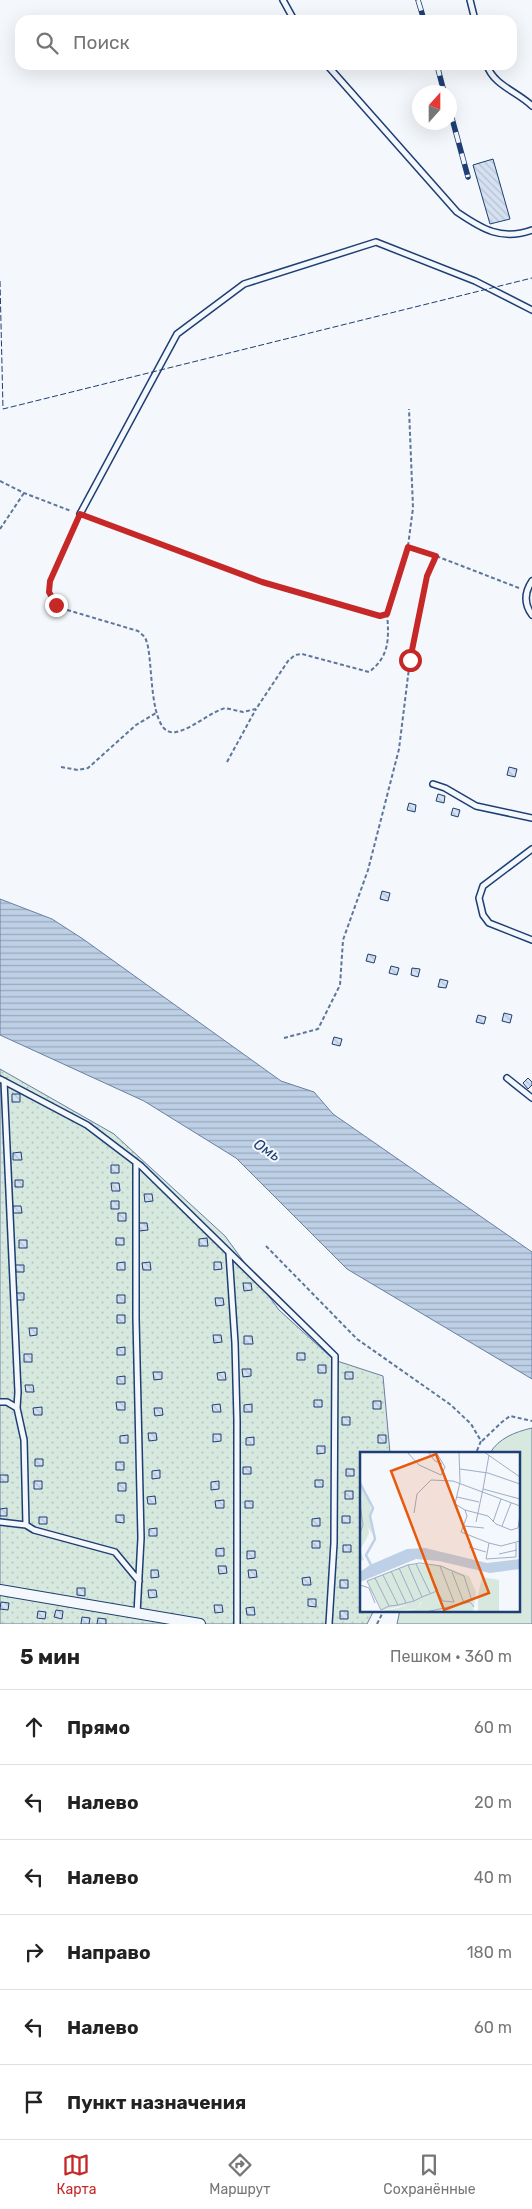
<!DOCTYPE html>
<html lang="ru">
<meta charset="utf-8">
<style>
body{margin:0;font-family:Rubik,sans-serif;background:#f6f6f6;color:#222}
.compass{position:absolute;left:412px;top:85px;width:45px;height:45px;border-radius:50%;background:#fff;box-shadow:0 5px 20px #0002;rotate:21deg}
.stop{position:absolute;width:15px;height:15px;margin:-11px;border:4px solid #c62828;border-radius:50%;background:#fff}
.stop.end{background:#c62828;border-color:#fff;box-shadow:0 1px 5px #0008}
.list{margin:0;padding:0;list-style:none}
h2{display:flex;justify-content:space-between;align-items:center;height:65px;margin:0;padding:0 20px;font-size:21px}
h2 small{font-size:16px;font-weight:400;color:#767676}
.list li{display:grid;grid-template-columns:32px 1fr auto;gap:15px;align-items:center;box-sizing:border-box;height:75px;padding:0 20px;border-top:1px solid #e0e0e0}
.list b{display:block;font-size:19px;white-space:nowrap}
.list em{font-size:16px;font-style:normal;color:#767676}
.icon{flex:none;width:28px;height:28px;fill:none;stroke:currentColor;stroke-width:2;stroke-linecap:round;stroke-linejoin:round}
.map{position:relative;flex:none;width:532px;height:1624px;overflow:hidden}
.search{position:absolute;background:#fff;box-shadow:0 5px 20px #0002;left:15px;right:15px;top:15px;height:55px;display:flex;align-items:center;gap:12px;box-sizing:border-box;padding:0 18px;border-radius:15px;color:#767676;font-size:19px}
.sheet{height:515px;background:#fff}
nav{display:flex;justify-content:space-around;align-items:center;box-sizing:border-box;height:70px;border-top:1px solid #e0e0e0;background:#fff;font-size:14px;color:#767676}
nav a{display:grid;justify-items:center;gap:2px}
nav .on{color:#c62828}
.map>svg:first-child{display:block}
.grass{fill:url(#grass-dots);stroke:#687fa3}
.park{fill:#d7e8df;stroke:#687fa3}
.water{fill:url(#water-rules);stroke:#687fa3}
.building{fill:url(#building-back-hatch);stroke:#1d3f73}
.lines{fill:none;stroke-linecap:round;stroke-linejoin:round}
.service-casing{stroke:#1d3f73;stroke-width:8}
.minor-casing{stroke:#1d3f73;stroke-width:12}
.path{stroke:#5e769c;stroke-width:2;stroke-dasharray:4 2.5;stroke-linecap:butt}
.service{stroke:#f4f7fb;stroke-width:5}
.minor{stroke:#f4f7fb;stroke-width:10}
.rail-casing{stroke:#1d3f73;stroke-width:5.5}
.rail{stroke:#f4f7fb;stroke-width:4;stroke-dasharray:11;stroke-linecap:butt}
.fence{stroke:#1d3f73;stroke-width:1;stroke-dasharray:6 2.5;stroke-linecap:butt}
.route{stroke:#c62828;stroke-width:6}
.labels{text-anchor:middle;stroke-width:4;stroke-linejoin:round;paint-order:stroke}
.water-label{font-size:15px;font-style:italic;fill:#1d3f73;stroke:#f4f7fb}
.inset-river{fill:none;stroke:#bed0e5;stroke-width:2.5}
.inset-road{fill:none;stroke:#9eadc5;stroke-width:1}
.view{fill:#e8590c;fill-opacity:0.15;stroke:#e8590c;stroke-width:2.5}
.inset-edge{fill:none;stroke:#1d3f73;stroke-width:2.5}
</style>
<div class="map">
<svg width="532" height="1624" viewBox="0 0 532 1624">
<defs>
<pattern id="grass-dots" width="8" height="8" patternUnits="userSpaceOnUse" patternTransform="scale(1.25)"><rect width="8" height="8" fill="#d7e8df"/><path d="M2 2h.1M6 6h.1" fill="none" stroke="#b8c8c3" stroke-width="1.8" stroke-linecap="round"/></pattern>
<pattern id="water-rules" width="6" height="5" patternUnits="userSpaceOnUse" patternTransform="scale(1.25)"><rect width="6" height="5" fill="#bed0e5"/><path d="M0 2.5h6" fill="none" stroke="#9aaabe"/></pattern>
<pattern id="building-back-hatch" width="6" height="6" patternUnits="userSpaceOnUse" patternTransform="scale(1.25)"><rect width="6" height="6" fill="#d5e0f0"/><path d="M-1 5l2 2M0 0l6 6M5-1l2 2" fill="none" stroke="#b6c1d1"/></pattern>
</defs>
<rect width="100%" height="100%" fill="#f4f7fb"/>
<path class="grass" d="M0 1069 114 1134 225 1236 279 1310 334 1360 383 1376 390 1453H361V1610H374L367 1624H0Z"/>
<path class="park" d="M532 1428V1624H397L400 1610H518V1453H490C499 1438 515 1432 532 1428Z"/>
<path class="water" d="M0 899 52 919 83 939 281 1081 314 1092 333 1114 532 1252V1379L347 1269 236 1158 144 1101 0 1035Z"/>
<path class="building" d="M493 159 510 219 490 224 473 165Z
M509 767 517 769 515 777 507 775Z
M438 794 445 796 444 803 436 801Z
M409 803 416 805 415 812 407 810Z
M453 808 460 810 458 817 451 815Z
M382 891 390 893 388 901 380 899Z
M368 954 376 956 374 963 366 961Z
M391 966 399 968 397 975 389 973Z
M412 968 420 969 418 977 411 975Z
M440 979 448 981 446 988 438 987Z
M504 1013 512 1015 510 1023 502 1021Z
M478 1015 486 1017 484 1024 476 1022Z
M334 1037 342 1039 340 1046 332 1044Z
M528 1078 532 1082V1085L528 1089 523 1083Z
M12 1094H20V1102H12Z
M21 1152 22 1160H13V1153Z
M111 1165H119V1173H111Z
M15 1180H23V1187H15Z
M111 1183H119L120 1191H112Z
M144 1194H152L153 1201 145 1202Z
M111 1201H119V1209H111Z
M13 1206H21L22 1213H13Z
M118 1213H126V1221H118Z
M139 1223H147L148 1230 139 1231Z
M116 1238H124V1245H116Z
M207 1238 208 1246H199V1239Z
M19 1240H27V1248H19Z
M125 1262V1270H117V1263Z
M150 1262 151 1270H143L142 1263Z
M214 1262H221L222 1269 214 1270Z
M15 1265H24V1272H16Z
M243 1283H251L252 1290 244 1291Z
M16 1293H24V1300H16Z
M117 1295H125V1303H117Z
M215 1298H223L224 1305 216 1306Z
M117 1315H125V1323H117Z
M29 1328H37V1335L30 1336Z
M213 1335H221L222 1342 214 1343Z
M244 1336H252L253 1344H244Z
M125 1347V1355H117V1348Z
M297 1353H305V1360H297Z
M24 1354H32V1362H24Z
M318 1365H326V1373H318Z
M242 1369H251V1376L243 1377Z
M153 1372H162V1379L154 1380Z
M225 1372 226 1380H218L217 1373Z
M345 1372H353V1379H345Z
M125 1376V1384H117V1377Z
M25 1385H33L34 1392H26Z
M314 1400H322V1407H314Z
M373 1401H381V1409H373Z
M116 1402H125V1410H117Z
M220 1404 221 1412H213L212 1405Z
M252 1404V1412H244V1405Z
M42 1407V1415H34L33 1408Z
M154 1408H162L163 1415 155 1416Z
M342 1417H350V1425H342Z
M148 1433H156L157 1440 149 1441Z
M213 1434H221V1441L213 1442Z
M128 1435V1443H120V1436Z
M378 1435H386V1443H378Z
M254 1437V1445H246V1438Z
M317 1446H325V1453L317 1454Z
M35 1459H43V1466H35Z
M116 1462H124V1470H116Z
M243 1467H251V1474H243Z
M346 1469H354V1476H346Z
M160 1470V1478L152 1479V1471Z
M0 1475H8V1482H0Z
M315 1480H323V1487H315Z
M34 1481H42V1489H34Z
M219 1481V1489L211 1490V1482Z
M118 1483H126V1491H118Z
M345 1491H353V1499H345Z
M155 1496 156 1504H148L147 1497Z
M224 1500V1508H216L215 1501Z
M245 1501H253V1508H245Z
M7 1508V1516H0V1509Z
M116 1515H124V1523L116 1522Z
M342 1516H350V1523H342Z
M39 1517H47V1524H39Z
M320 1518V1526H312V1519Z
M157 1528V1536H149V1529Z
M312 1541H320V1548H312Z
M343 1545H351V1552H343Z
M224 1548V1556H216V1549Z
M247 1551H255V1558L247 1559Z
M218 1566H226L227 1573 219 1574Z
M151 1570H158L159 1577 151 1578Z
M248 1570H256L257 1577 249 1578Z
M310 1577 311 1585H303L302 1578Z
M340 1580H348V1588H340Z
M77 1588H85V1596L77 1595Z
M148 1590H156L157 1597 149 1598Z
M308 1599H316V1607L308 1606Z
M1 1602 9 1603 8 1610 0 1609Z
M214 1605H222L223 1612 215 1613Z
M254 1607 255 1615H247L246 1608Z
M56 1610 63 1611 62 1619 54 1617Z
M38 1611 46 1612 45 1619 37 1618Z
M340 1611H348V1619H340Z
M82 1617 90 1618 89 1624H81Z
M98 1618 106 1619V1624H97Z"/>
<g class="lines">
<g class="service-casing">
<path id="service" d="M283 0 294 20
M470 0 475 20
M327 65 457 212C482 229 501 241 532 230
M487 65C493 85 518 92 532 106
M80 514 177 334 244 284 376 242 475 281 532 310
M532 581C524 593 524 604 532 615
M433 784 445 788 476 806 532 818
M532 849 483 886 479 898 483 915 489 923 532 940
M507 1078 532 1098
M0 1079 87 1125 141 1166 335 1356 334 1543 329 1624
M4 1081 18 1392 17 1408
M136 1163V1318L141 1538 137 1614
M229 1253 235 1343 237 1420V1624
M0 1402H7L17 1408 24 1440 26 1525 34 1530 115 1552 139 1581
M0 1522 26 1525"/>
</g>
<g class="minor-casing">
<path id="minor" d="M0 1590 200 1624"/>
</g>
<path class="path" d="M0 481 24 493 71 511
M88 517 262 582 380 616 387 613 408 547 436 556
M77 521C69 537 42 583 51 599 54 604 59 606 64 609L138 631C141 634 145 636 146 640 154 657 147 738 176 732 194 728 207 714 225 708L243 712 256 709 288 661 295 655 302 654 369 672C390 656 389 638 387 613
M0 529 24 493
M408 546 413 508 409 409
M227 762 256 709
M61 767 78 770 88 768 136 725 156 713
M284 1038 318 1029 340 985 343 940 368 870 399 749 410 660 427 576 436 556 519 588
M266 1246 357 1339 451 1405 471 1424 481 1441 476 1453
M482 1441 502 1422 510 1416 532 1421
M377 1624 384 1610"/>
<use href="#service" class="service"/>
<use href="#minor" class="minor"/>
<g class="rail-casing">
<path id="rail" d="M418 0 424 20
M437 65 444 92
M450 111 468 177"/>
</g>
<use href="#rail" class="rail"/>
<path class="fence" d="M0 281 3 409 532 278"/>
</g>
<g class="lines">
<path class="route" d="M56 605 49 592 50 581 80 514 262 582 380 616 387 614 408 547 436 556 427 576 410 660"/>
</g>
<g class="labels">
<g class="water-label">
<text transform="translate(267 1150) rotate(33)" y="5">Омь</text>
</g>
</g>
<g transform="translate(360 1452)">
<rect width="160" height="160" fill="#f4f7fb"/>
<path d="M0 46 5 52 9 82 0 98 4 108 0 109ZM48 112 78 113 109 124 116 140 113 160H45L57 157 62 150 22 158 7 129Z" fill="#d7e8df"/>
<path d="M0 32 10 50 12 82 6 72ZM62 148 57 157 17 160 38 156Z" fill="#d7e8df"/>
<path d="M122 125 139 128V160H118V143Z" fill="#d7e8df"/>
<path d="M65 96 127 111 160 107V117L130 121 79 109 56 107 0 130V120L10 113 47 97Z" fill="#bed0e5"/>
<path class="inset-river" d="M0 31 13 56 10 64 15 87 6 103 11 113"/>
<path class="inset-road" d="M47 0 59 13 81 23 85 15 76 0M68 0 75 9 82 12M99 0 100 30 95 52 105 58 107 64 101 80 129 91 126 107 156 105V91M124 0 160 25M100 17 128 21 160 32M123 37 129 3M97 45 119 50M0 52 3 73 0 81M105 58 128 64 136 72 151 78 158 76 160 63M54 61 57 42 71 28 93 29 160 54M116 70 123 37 160 47M133 70 141 47M104 74 124 76M142 74 151 51M129 91 141 94 160 89M109 95 126 100M139 102 157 98M56 112 70 141M66 112 78 139M48 113 62 145 77 139 83 149 94 150M80 114 94 150M39 116 54 149 62 145M31 119 46 151 54 149M92 120 104 151M23 123 38 153 46 151M15 126 29 154 38 153M0 133 9 136 15 151M29 154 21 158 7 129 48 113 60 111 81 114 104 124 112 149M66 160 110 150 114 155"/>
<path class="view" d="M76 2 129 141 84 158 31 19Z"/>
<rect width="160" height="160" class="inset-edge"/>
</g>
</svg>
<svg class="compass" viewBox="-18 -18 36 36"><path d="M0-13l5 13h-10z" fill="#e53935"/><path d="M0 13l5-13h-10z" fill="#767676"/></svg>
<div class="stop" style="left:410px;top:660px"></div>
<div class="stop end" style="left:56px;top:605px"></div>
<div class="search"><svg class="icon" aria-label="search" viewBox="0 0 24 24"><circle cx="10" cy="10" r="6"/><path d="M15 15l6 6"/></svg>Поиск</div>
</div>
<section class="sheet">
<h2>5 мин<small>Пешком · 360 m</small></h2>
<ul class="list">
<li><svg class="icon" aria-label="ahead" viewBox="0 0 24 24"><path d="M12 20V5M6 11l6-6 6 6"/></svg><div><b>Прямо</b></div><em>60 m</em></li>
<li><svg class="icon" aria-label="left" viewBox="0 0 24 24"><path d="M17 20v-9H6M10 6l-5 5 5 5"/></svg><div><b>Налево</b></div><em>20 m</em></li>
<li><svg class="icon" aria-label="left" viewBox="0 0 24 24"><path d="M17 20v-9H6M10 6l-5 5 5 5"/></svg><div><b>Налево</b></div><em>40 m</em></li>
<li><svg class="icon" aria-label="right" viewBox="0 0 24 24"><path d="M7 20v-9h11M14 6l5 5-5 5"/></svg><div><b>Направо</b></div><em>180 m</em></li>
<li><svg class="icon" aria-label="left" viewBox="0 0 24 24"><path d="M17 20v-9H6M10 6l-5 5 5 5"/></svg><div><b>Налево</b></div><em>60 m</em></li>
<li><svg class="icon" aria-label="arrive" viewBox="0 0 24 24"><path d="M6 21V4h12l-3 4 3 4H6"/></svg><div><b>Пункт назначения</b></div></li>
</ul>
</section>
<nav>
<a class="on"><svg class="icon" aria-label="map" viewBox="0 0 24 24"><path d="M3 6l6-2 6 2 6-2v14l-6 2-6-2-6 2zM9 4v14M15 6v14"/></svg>Карта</a>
<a><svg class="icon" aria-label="directions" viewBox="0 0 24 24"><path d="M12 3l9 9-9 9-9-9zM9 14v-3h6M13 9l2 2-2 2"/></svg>Маршрут</a>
<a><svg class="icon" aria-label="saved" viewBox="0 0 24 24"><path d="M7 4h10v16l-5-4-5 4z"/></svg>Сохранённые</a>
</nav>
